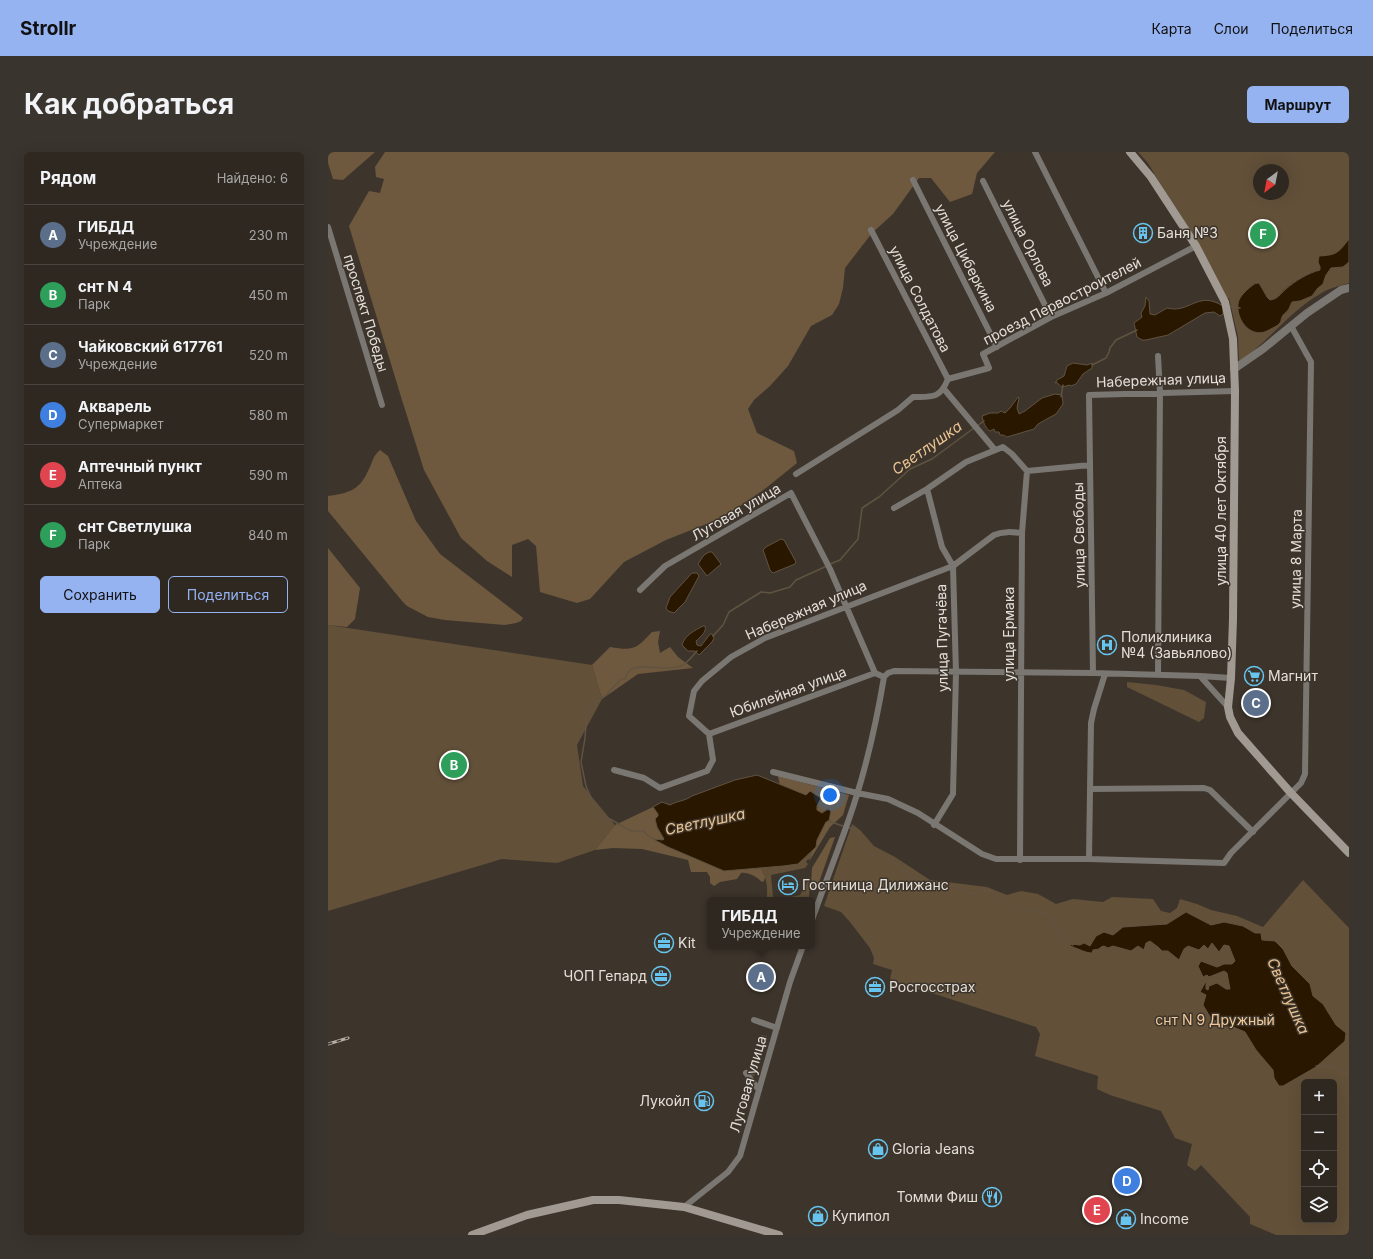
<!DOCTYPE html>
<html lang="ru">
<meta charset="utf-8">
<style>
body{margin:0;font-family:Inter,sans-serif;background:#3a342e;color:#f1f3f6}
.controls{position:absolute;right:12px;bottom:12px;display:grid;overflow:hidden;border-radius:6px;box-shadow:0 4px 16px #0002}
.controls button{width:36px;height:36px;display:grid;place-items:center;padding:0;border:0;border-bottom:1px solid #49443f;background:#2e2821;color:#f1f3f6;font:20px sans-serif}
.compass{position:absolute;left:925px;top:12px;width:36px;height:36px;border-radius:50%;background:#2e2821;box-shadow:0 4px 16px #0002;rotate:212deg}
.you{position:absolute;left:502px;top:643px;width:14px;height:14px;margin:-10px;border:3px solid #fff;border-radius:50%;background:#1a73e8;box-shadow:0 0 0 6px #1a73e833}
.badge{display:grid;place-items:center;width:26px;height:26px;border-radius:50%;background:#95b2f1;color:#fff;font-size:13px;font-weight:700}
.pin{position:absolute;translate:-50% -50%;border:2px solid #fff;box-shadow:0 1px 4px #0006}
.popup{position:absolute;left:379px;top:745px;width:108px;height:52px;box-sizing:border-box;display:grid;place-content:center;border-radius:6px;background:#2e2821;filter:drop-shadow(0 1px 3px #0005);font-size:13px;white-space:nowrap;color:#a7a6a5}
.popup b{font-size:15px;color:#f1f3f6}
.popup::after{content:'';position:absolute;left:50%;top:100%;margin-left:-8px;border:8px solid transparent;border-top-color:#2e2821}
.list{margin:0;padding:0;list-style:none}
h2{display:flex;justify-content:space-between;align-items:center;height:52px;margin:0;padding:0 16px;font-size:17px}
h2 small{font-size:13px;font-weight:400;color:#a7a6a5}
.list li{display:grid;grid-template-columns:26px 1fr auto;gap:12px;align-items:center;box-sizing:border-box;height:60px;padding:0 16px;border-top:1px solid #49443f}
.list b{display:block;font-size:15px;white-space:nowrap}
.list p{margin:0;font-size:13px;white-space:nowrap;color:#a7a6a5}
.list em{font-size:13px;font-style:normal;color:#a7a6a5}
.actions{display:flex;gap:8px;padding:12px 16px}
.actions a{flex:1;padding:9px 0;border:1px solid #95b2f1;border-radius:6px;text-align:center;font-size:14px;color:#95b2f1}
.actions .main{background:#95b2f1;color:#111}
.icon{flex:none;width:22px;height:22px;fill:none;stroke:currentColor;stroke-width:2;stroke-linecap:round;stroke-linejoin:round}
.map{position:relative;flex:none;width:1021px;height:1083px;overflow:hidden;border-radius:6px}
header{display:flex;align-items:center;gap:24px;box-sizing:border-box;height:56px;padding:0 20px;background:#95b2f1;color:#111}
header strong{font-size:19px}
nav{display:flex;gap:22px;margin-inline-start:auto;font-size:14px}
.intro{display:flex;align-items:center;justify-content:space-between;box-sizing:border-box;height:96px;padding:0 24px}
h1{margin:0;font-size:28px}
.button{padding:10px 18px;border-radius:6px;background:#95b2f1;color:#111;font-size:14px;font-weight:700}
main{display:flex;gap:24px;padding:0 24px}
aside{flex:1;background:#2e2821;border-radius:6px;box-shadow:0 4px 16px #0002}
.map>svg:first-child{display:block}
.green{fill:#625039;fill-rule:evenodd}
.forest{fill:#6e593e}
.water{fill:#291700;stroke:#615341}
.lines{fill:none;stroke-linecap:round;stroke-linejoin:round}
.stream{stroke:#615341;stroke-width:1.5}
.minor{stroke:#7a7671;stroke-width:6}
.tertiary{stroke:#7a7671;stroke-width:8}
.secondary{stroke:#a09a92;stroke-width:8}
.rail-casing{stroke:#b5afa8;stroke-width:3}
.rail{stroke:#3d352c;stroke-width:1.5;stroke-dasharray:4.5;stroke-linecap:butt}
.labels{text-anchor:middle;stroke-width:3;stroke-linejoin:round;paint-order:stroke}
.poi-label{font-size:14px;fill:#e4dfd9;stroke:#3d352c;text-anchor:start}
.street-label{font-size:14px;fill:#e4dfd9;stroke:#3d352c}
.park-label{font-size:14px;fill:#f2ca99;stroke:#3d352c}
.water-label{font-size:15px;font-style:italic;fill:#eac391;stroke:#3d352c}
</style>
<header>
<strong>Strollr</strong>
<nav><a>Карта</a><a>Слои</a><a>Поделиться</a></nav>
</header>
<div class="intro"><h1>Как добраться</h1><a class="button">Маршрут</a></div>
<main>
<aside>
<h2>Рядом<small>Найдено: 6</small></h2>
<ul class="list">
<li><span class="badge" style="background:#5c6f8a">A</span><div><b>ГИБДД</b><p>Учреждение</p></div><em>230 m</em></li>
<li><span class="badge" style="background:#2e9e5b">B</span><div><b>снт N 4</b><p>Парк</p></div><em>450 m</em></li>
<li><span class="badge" style="background:#5c6f8a">C</span><div><b>Чайковский 617761</b><p>Учреждение</p></div><em>520 m</em></li>
<li><span class="badge" style="background:#3f7fe0">D</span><div><b>Акварель</b><p>Супермаркет</p></div><em>580 m</em></li>
<li><span class="badge" style="background:#e0444e">E</span><div><b>Аптечный пункт</b><p>Аптека</p></div><em>590 m</em></li>
<li><span class="badge" style="background:#2e9e5b">F</span><div><b>снт Светлушка</b><p>Парк</p></div><em>840 m</em></li>
</ul>
<div class="actions"><a class="main">Сохранить</a><a>Поделиться</a></div>
</aside>
<div class="map">
<svg width="1021" height="1083" viewBox="0 0 1021 1083">
<rect width="100%" height="100%" fill="#3d352c"/>
<path class="green" d="M810 0H1021V87C1015 95 1010 103 999 104L992 118C979 121 967 129 957 137 952 142 950 147 942 148L939 145 931 131H927L915 142 914 168 920 176 937 180 951 172 955 163 960 159 964 150 972 149 986 142 1003 116C1010 114 1016 116 1021 110V131C1012 134 1000 136 992 142 961 160 940 190 911 210L910 185 901 146 899 147 820 11ZM931 18H955V42H931Z
M0 473 264 513 274 547 249 593 255 634 287 673 267 698 229 711 174 707 0 759Z
M799 530 828 533 856 538 878 550 876 566 871 570 799 535Z
M524 672 532 678 546 694 567 705 602 728 659 735 679 743 693 739 710 742 728 752 745 747 775 750 784 745 825 747 833 759 842 761 849 756 852 747 869 752 883 758 909 764 935 775 975 728 1021 776V1083H948L922 1072V1065L873 1013 867 1019 859 1013 864 992 847 986 833 959 782 943 769 937 770 924 707 904 712 882 708 875 607 842 572 832 562 827 564 818 545 812 546 806 542 796 522 770 513 760 496 754ZM976 930H1006V1068H976Z
M484 698 482 708 480 707 478 710 480 712 477 716 443 723 445 745 441 746V748H438C441 737 438 726 433 716L470 712Z
M482 725 481 748H448L472 743Z
M433 883 439 884 426 924 420 922 421 920H425L435 887 432 886Z"/>
<path class="forest" d="M0 0H47L15 28 5 27 0 11Z
M57 0H667L649 21 644 42 622 50 603 26H591L565 62 544 81 517 116 515 136 511 152 504 163 483 174 460 214 442 234 426 248 420 257 429 281 466 299 469 311 438 336 396 365 338 388 296 410 262 447 249 451 212 440 208 394 200 387 184 393V425L159 409 133 386 96 318 74 248 21 74 41 39 52 41 56 27 48 25 47 15Z
M52 298 60 304 88 369 112 402 194 465 195 466 193 469 188 471 177 473 117 468 100 465 79 454 74 449 0 359V344C20 341 31 339 40 319 45 310 44 305 52 298Z
M0 396 32 436 27 467 19 475 0 473Z
M332 479 330 490 332 501 342 495 350 505 365 516 310 522 274 547 264 513 282 495C306 499 308 497 324 480Z
M450 624 521 643 515 663 502 675 482 708 484 698 488 695 489 688 498 670 501 669 500 657 494 661 489 658V654L493 646 470 641 452 634Z
M325 655 330 662 329 675 336 687 335 688H328L340 695 396 719 433 716 437 725 436 729 434 730C429 725 420 720 413 721L409 727 392 730 386 734 382 731V725L379 720H363L360 708 314 697 285 696 267 698 287 673Z
M507 685 489 736 486 737 483 735 484 716 502 686Z"/>
<path class="water" d="M1021 87V110L1015 115 1003 116 998 123 995 132 989 137 984 144 972 149 964 150C962 153 962 156 960 158 958 161 955 162 954 165 953 167 953 170 952 171 950 174 944 176 941 178 924 188 908 169 910 152 911 145 916 141 920 137 924 134 926 131 931 131L939 145 942 148C950 147 952 142 958 137 967 129 980 121 992 118V115L990 110 991 104C1009 103 1010 101 1021 87Z
M818 145 821 149 822 162 827 163 839 156C862 162 869 138 895 154V162L892 164 886 160 877 161 840 183 818 188H814L809 185 806 171 814 165 813 161 817 154Z
M745 211 759 213 764 211V216L755 222 748 232 743 234 742 233 734 235 729 231V230L727 231 729 228 736 224 739 214Z
M727 242 734 243 735 252 728 262 710 272 706 277 679 285 675 283H672L671 280H667L666 277 662 279C657 276 655 269 654 264L662 261H670L673 259 677 261 682 256 690 245 691 246 689 256 691 262 697 259 714 246Z
M453 387 456 388 468 410 467 412 445 421 442 418 435 398 438 395Z
M381 400H384L393 412 379 424 370 412 376 403Z
M364 421H369L371 424 357 450 346 461 340 459 338 456 342 445Z
M375 474H377C379 480 372 485 368 489L369 493 373 494 382 482H384L386 486 384 490 371 503 367 499H360L354 493C357 483 366 479 375 474Z
M429 623 478 643 482 639 493 646 489 654V658L494 661 500 657 503 659 501 669 498 670 489 688 488 695 470 712 455 714 396 719 340 695 325 687 335 688 336 687 329 675 327 667 330 664V662L325 655 334 650 342 653C349 649 357 649 364 644L407 628Z
M858 760 883 773 896 770 915 774 927 781H933L934 788 947 789 955 797 964 814 982 832 985 844 995 852 1008 873 1018 881 1017 889 988 915 955 934H951L946 926 945 918 928 898 917 880 903 874 899 875 890 872 889 869 884 868 875 853 878 843 872 840 878 829V837L880 838 881 834 889 831 898 837H902L899 821 896 819 881 825 879 823 875 825 870 814 873 809 889 815 896 812H904L907 809 901 794 896 793 891 800 884 791 880 797 876 793 871 798 860 794 856 797 851 808 840 799H834L830 795 822 789 818 791 816 798 810 794 803 799 785 794 780 796 776 794 773 795 771 797 765 798 764 801C757 801 749 796 742 794L743 792 752 793 756 791 762 794 768 784 776 780 785 783 795 775 839 772Z"/>
<g class="lines">
<path class="stream" d="M900 154 912 156
M764 213 778 206 781 200 782 196 788 188 809 178
M733 245 735 233
M649 274 656 269
M502 412 512 408 530 387 534 356 551 345 582 317 604 307 646 276
M385 484 395 473 401 460 433 440 442 441 462 435 468 428 499 414
M500 669 515 674
M519 675 527 678 539 700 550 707H561L571 713 574 718 597 732 605 735 627 734 643 742 657 738 664 740 682 754 716 761C728 768 728 784 745 793
M327 688 318 682 316 679H303L282 667 271 665 258 634 253 610 257 586 259 560 263 554 278 543 293 527H297C298 525 299 521 301 519 308 510 339 520 353 514 359 512 364 504 369 499
M988 914 1009 915 1021 923"/>
<path class="minor" d="M707 0 778 141
M585 28 669 195
M655 29 723 165
M0 75 54 253
M543 78 620 227
M830 204 832 240 830 523
M616 237 667 298
M468 322 570 258 585 245C604 245 612 247 620 227L661 216 655 202 723 165 778 141 868 94
M599 337 638 310 675 295 684 302 699 319
M566 356 599 337 614 395 625 414 628 521 625 642 606 673
M312 438 337 414 463 341 502 417 547 521 556 525
M765 521 761 243 907 239
M872 524 903 526
M556 525 560 521 566 519 765 521 872 524 900 555
M381 582 547 521
M286 618 316 626 332 636 379 619 385 608 381 582 361 564 366 539 374 529 403 505 437 486 625 414 666 383C675 379 684 380 694 381
M445 620 529 641 560 647 590 661 654 702 668 707H761L896 711 903 701 973 631 977 622 983 210 963 174
M762 637 876 636 882 638 925 680
M761 707 763 571 766 557 777 522
M692 708 694 381 699 319 762 313
M484 768C496 734 509 701 521 667 537 621 548 573 556 525
M426 868 449 876
M418 921 431 938
M356 1055 400 1020 412 1004 462 830 475 794"/>
<path class="tertiary" d="M906 217 935 197 979 161 1013 138 1021 136"/>
<path class="secondary" d="M802 0 823 25 868 94 897 150 905 187 907 239 905 467 903 526 900 555 902 565 910 581 962 640 1021 701
M144 1083 199 1063 265 1048H291L356 1055 451 1083"/>
<g class="rail-casing">
<path id="rail" d="M0 892 20 886"/>
</g>
<use href="#rail" class="rail"/>
</g>
<defs>
<g id="building-ring" transform="scale(1)"><circle r="9.5" fill="#3d352c" stroke="#66c4ef" stroke-width="1.5"/><path d="M-4-6H4V6H1V3H-1V6H-4ZM-2.5-4.3h1.7v1.8h-1.7ZM.8-4.3h1.7v1.8H.8ZM-2.5-1h1.7V.8h-1.7ZM.8-1h1.7V.8H.8Z" fill="#66c4ef"/></g>
<g id="hospital-ring" transform="scale(1)"><circle r="9.5" fill="#3d352c" stroke="#66c4ef" stroke-width="1.5"/><path d="M-5-5h3v3.5h4V-5h3V5h-3V1.5h-4V5h-3Z" fill="#66c4ef"/></g>
<g id="supermarket-ring" transform="scale(1)"><circle r="9.5" fill="#3d352c" stroke="#66c4ef" stroke-width="1.5"/><path d="M-6-5.5h2.5l.6 2H6L4.5 2H-2.5L-4.4-4H-6ZM-1.5 3.2a1.3 1.3 0 1 0 .1 0ZM3 3.2a1.3 1.3 0 1 0 .1 0Z" fill="#66c4ef"/></g>
<g id="hotel-ring" transform="scale(1)"><circle r="9.5" fill="#3d352c" stroke="#66c4ef" stroke-width="1.5"/><path d="M-6-4.5h1.5V1H6V5H4.5V3h-9V5H-6ZM-4 0a1.8 1.8 0 1 1 3.6 0ZM.5 0V-2.5h3Q6-2.5 6 0Z" fill="#66c4ef"/></g>
<g id="office-ring" transform="scale(1)"><circle r="9.5" fill="#3d352c" stroke="#66c4ef" stroke-width="1.5"/><path d="M-6-3h4V-5.5h4V-3h4V5H-6ZM-1-4.5V-3h2v-1.5ZM-6 0V1H6V0Z" fill="#66c4ef"/></g>
<g id="fuel-ring" transform="scale(1)"><circle r="9.5" fill="#3d352c" stroke="#66c4ef" stroke-width="1.5"/><path d="M-5.5-6h7V0h2V4h1.3V-2.5L3-4.5l.8-.8L6-3V5H2.5V1h-1V6h-7ZM-4.2-4.7v3.2H.2V-4.7Z" fill="#66c4ef"/></g>
<g id="shop-ring" transform="scale(1)"><circle r="9.5" fill="#3d352c" stroke="#66c4ef" stroke-width="1.5"/><path d="M-5-2.5h2.3a2.7 3.5 0 0 1 5.4 0H5L5.5 6h-11ZM-1.5-2.5h3a1.5 2.3 0 0 0-3 0Z" fill="#66c4ef"/></g>
<g id="restaurant-ring" transform="scale(1)"><circle r="9.5" fill="#3d352c" stroke="#66c4ef" stroke-width="1.5"/><path d="M-5-6h1v4h1v-4h1v4h1v-4h1v5L-1.5 .5V6h-2V.5L-5-1ZM5-6V6H3V1.5H1.5Q1.5-4 5-6Z" fill="#66c4ef"/></g>
</defs>
<g fill-rule="evenodd">
<use href="#building-ring" x="815" y="81"/>
<use href="#hospital-ring" x="779" y="493"/>
<use href="#supermarket-ring" x="926" y="524"/>
<use href="#hotel-ring" x="460" y="733"/>
<use href="#office-ring" x="336" y="791"/>
<use href="#office-ring" x="333" y="824"/>
<use href="#office-ring" x="547" y="835"/>
<use href="#fuel-ring" x="376" y="949"/>
<use href="#shop-ring" x="550" y="997"/>
<use href="#restaurant-ring" x="664" y="1045"/>
<use href="#shop-ring" x="490" y="1064"/>
<use href="#shop-ring" x="798" y="1067"/>
</g>
<g class="labels">
<g class="poi-label">
<text x="829" y="86">Баня №3</text>
<text x="793" y="490">Поликлиника<tspan x="793" dy="16">№4 (Завьялово)</tspan></text>
<text x="940" y="529">Магнит</text>
<text x="474" y="738">Гостиница Дилижанс</text>
<text x="350" y="796">Kit</text>
<text x="319" y="829" text-anchor="end">ЧОП Гепард</text>
<text x="561" y="840">Росгосстрах</text>
<text x="362" y="954" text-anchor="end">Лукойл</text>
<text x="564" y="1002">Gloria Jeans</text>
<text x="650" y="1050" text-anchor="end">Томми Фиш</text>
<text x="504" y="1069">Купипол</text>
<text x="812" y="1072">Income</text>
</g>
<g class="street-label">
<text transform="translate(700 91) rotate(63)" y="5">улица Орлова</text>
<text transform="translate(638 106) rotate(63)" y="5">улица Циберкина</text>
<text transform="translate(592 147) rotate(63)" y="5">улица Солдатова</text>
<text transform="translate(734 149) rotate(-27)" y="5">проезд Первостроителей</text>
<text transform="translate(38 161) rotate(73)" y="5">проспект Победы</text>
<text transform="translate(833 228) rotate(-2)" y="5">Набережная улица</text>
<text transform="translate(893 359) rotate(-90)" y="5">улица 40 лет Октября</text>
<text transform="translate(408 360) rotate(-30)" y="5">Луговая улица</text>
<text transform="translate(751 383) rotate(-91)" y="5">улица Свободы</text>
<text transform="translate(968 407) rotate(-89)" y="5">улица 8 Марта</text>
<text transform="translate(478 458) rotate(-23)" y="5">Набережная улица</text>
<text transform="translate(681 482) rotate(-90)" y="5">улица Ермака</text>
<text transform="translate(614 486) rotate(-91)" y="5">улица Пугачёва</text>
<text transform="translate(460 540) rotate(-20)" y="5">Юбилейная улица</text>
<text transform="translate(420 932) rotate(-74)" y="5">Луговая улица</text>
</g>
<g class="park-label">
<text x="887" y="873">снт N 9 Дружный</text>
</g>
<g class="water-label">
<text transform="translate(599 296) rotate(-35)" y="5">Светлушка</text>
<text transform="translate(377 670) rotate(-12)" y="5">Светлушка</text>
<text transform="translate(960 844) rotate(66)" y="5">Светлушка</text>
</g>
</g>
</svg>
<div class="controls">
<button>+</button>
<button>−</button>
<button><svg class="icon" aria-label="locate" viewBox="0 0 24 24"><circle cx="12" cy="12" r="6"/><path d="M12 2v4M12 18v4M2 12h4M18 12h4"/></svg></button>
<button><svg class="icon" aria-label="layers" viewBox="0 0 24 24"><path d="M12 4l9 5-9 5-9-5zM3 14l9 5 9-5"/></svg></button>
</div>
<svg class="compass" viewBox="-18 -18 36 36"><path d="M0-13l5 13h-10z" fill="#e53935"/><path d="M0 13l5-13h-10z" fill="#a7a6a5"/></svg>
<div class="you"></div>
<div class="pin badge" style="left:433px;top:825px;background:#5c6f8a">A</div>
<div class="popup"><b>ГИБДД</b>Учреждение</div>
<div class="pin badge" style="left:126px;top:613px;background:#2e9e5b">B</div>
<div class="pin badge" style="left:928px;top:551px;background:#5c6f8a">C</div>
<div class="pin badge" style="left:799px;top:1029px;background:#3f7fe0">D</div>
<div class="pin badge" style="left:769px;top:1058px;background:#e0444e">E</div>
<div class="pin badge" style="left:935px;top:82px;background:#2e9e5b">F</div>
</div>
</main>
